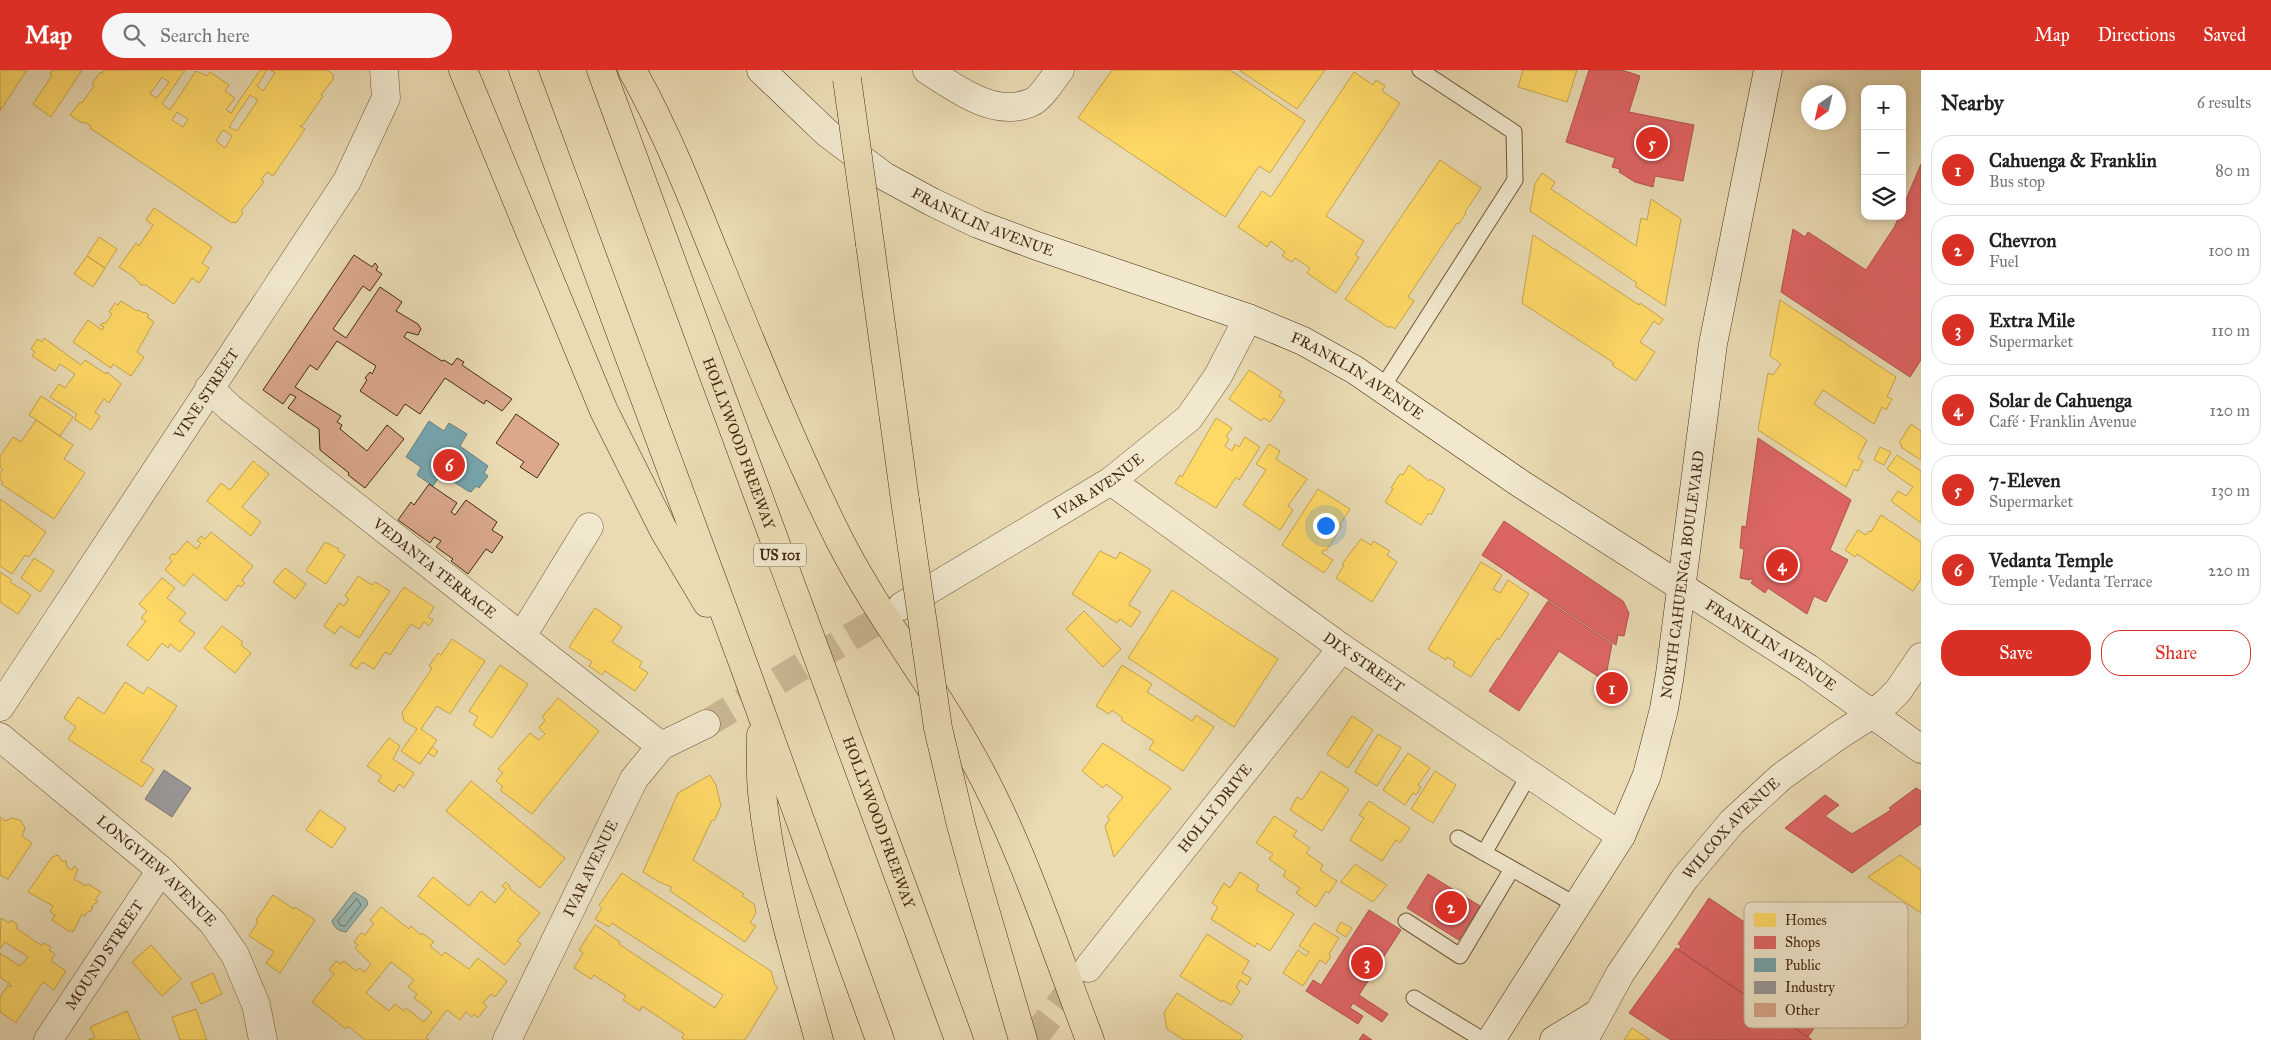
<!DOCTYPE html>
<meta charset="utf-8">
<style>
body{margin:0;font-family:"IM FELL Great Primer",serif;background:#f6f6f6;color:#202124}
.controls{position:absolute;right:15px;top:15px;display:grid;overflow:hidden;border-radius:10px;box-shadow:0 2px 8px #0003}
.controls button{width:45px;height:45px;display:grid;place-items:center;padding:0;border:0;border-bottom:1px solid #e0e0e0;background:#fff;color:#202124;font:25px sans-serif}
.compass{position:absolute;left:1801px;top:15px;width:45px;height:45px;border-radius:50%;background:#fff;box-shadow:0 2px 8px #0003;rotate:214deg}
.you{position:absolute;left:1325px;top:455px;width:18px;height:18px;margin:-12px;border:4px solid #fff;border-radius:50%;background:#1a73e8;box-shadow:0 0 0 8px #1a73e833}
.badge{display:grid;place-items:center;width:32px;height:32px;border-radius:50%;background:#d93025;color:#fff;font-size:16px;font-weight:700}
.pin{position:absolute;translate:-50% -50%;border:2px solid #fff;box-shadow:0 1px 5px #0006}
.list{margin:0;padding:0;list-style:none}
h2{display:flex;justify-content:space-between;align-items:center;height:65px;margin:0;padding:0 20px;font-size:21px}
h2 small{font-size:16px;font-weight:400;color:#757577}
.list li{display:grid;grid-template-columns:32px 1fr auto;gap:15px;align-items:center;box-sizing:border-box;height:70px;margin:0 10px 10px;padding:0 10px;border:1px solid #e0e0e0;border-radius:20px}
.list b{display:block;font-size:19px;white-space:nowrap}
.list p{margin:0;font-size:16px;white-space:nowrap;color:#757577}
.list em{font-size:16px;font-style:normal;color:#757577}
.actions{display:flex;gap:10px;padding:15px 20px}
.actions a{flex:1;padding:11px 0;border:1px solid #d93025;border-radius:20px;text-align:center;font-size:18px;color:#d93025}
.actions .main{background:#d93025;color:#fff}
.icon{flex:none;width:28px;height:28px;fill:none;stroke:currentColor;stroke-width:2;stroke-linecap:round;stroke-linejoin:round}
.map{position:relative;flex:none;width:1921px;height:970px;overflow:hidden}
header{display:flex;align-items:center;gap:30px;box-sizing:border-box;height:70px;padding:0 25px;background:#d93025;color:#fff}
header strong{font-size:24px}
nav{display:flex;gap:28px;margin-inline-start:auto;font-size:18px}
.search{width:350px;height:45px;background:#f6f6f6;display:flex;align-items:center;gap:12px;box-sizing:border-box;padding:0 18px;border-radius:28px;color:#757577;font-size:19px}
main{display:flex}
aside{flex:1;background:#fff}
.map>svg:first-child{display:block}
.water{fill:#9ab9b4;stroke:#798073}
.homes{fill:#ffd966;stroke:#c8a44d;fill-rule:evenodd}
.shops{fill:#e06666;stroke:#b2544d}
.public{fill:#76a5af;stroke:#688080}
.industry{fill:#999;stroke:#807870}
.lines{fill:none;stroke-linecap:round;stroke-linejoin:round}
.shore{stroke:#707263;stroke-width:1}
.building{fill:#dba88c;stroke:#472a12}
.street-tunnel{stroke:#c9b893;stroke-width:28;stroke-dasharray:28 14;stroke-linecap:butt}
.lane-casing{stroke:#70563a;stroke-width:17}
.street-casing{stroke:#70563a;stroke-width:29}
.secondary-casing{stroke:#472a12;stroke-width:29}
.highway-casing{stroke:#472a12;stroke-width:29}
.lane{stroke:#f1e8ce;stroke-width:15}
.street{stroke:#f1e8ce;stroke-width:28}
.secondary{stroke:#f1e8ce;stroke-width:28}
.highway{stroke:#eadbb3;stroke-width:28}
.highway-bridge-casing{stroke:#472a12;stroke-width:29;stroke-linecap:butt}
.highway-bridge{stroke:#eadbb3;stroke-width:28}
.labels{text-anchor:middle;stroke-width:5;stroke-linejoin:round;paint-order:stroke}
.shield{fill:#f1e8ce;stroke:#7a634a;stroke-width:1}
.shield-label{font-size:14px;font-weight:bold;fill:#472a12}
.street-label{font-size:15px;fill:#472a12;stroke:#f1e8ce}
.key{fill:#f1e8ce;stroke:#beaf96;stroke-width:1}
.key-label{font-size:14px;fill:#472a12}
</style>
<header>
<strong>Map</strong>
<div class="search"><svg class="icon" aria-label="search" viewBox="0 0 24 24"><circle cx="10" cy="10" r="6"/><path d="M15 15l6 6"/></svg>Search here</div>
<nav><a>Map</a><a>Directions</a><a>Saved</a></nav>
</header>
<main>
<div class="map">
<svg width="1921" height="970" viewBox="0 0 1921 970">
<rect width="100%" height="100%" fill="#eadbb3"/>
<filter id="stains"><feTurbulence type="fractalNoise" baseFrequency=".004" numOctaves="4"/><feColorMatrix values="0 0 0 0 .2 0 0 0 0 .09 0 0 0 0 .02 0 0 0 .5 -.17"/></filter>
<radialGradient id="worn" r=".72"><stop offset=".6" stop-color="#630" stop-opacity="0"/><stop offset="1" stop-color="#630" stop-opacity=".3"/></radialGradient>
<path class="water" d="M354 822 366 829 368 834 346 862C339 861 334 858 332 851Z"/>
<path class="homes" d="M0 0H27L0 41Z
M52 0H82L51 47 33 34 52 5 50 4Z
M104 0H185L162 34 170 40 196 1 207 6 210 2 229 15 225 21 235 28 226 40 231 43 260 0H267L257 16 263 21 275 3 270 0H327L334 5 332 7 334 8 321 25 323 26 303 55 300 56 305 59 273 106 267 102 261 110 264 112 241 141 243 143 236 153 233 152 232 153 90 58 91 56 84 52 82 53 70 45 80 32 82 33 94 16 92 14 100 2 102 4ZM162 7 169 12 157 28 150 24ZM250 25 258 30 237 61 229 57ZM177 42 188 49 183 57 172 50ZM223 60 232 66 225 78 216 71Z
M1112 0H1230L1305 51 1270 103 1259 96 1225 147 1078 48Z
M1239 0H1325L1297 39Z
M1523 0H1577L1567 32 1518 17Z
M1354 2 1373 15 1376 10 1385 16 1382 21 1400 33 1326 146 1364 171 1355 185 1359 187 1336 223 1307 203 1310 198 1295 188 1292 192 1282 186 1285 182 1271 171 1267 177 1238 157 1262 121 1271 127Z
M1440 90 1481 118 1465 142 1466 143 1459 154 1457 153 1408 227 1414 231 1395 259 1390 256 1389 258 1345 229Z
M1542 103 1555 112 1551 119 1636 176 1641 148 1647 150 1651 129 1681 149 1665 236 1635 216 1637 213 1530 141 1535 114Z
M154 138 212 177 202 193 209 198 199 213 192 208 174 234 146 215H141L134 207 119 197 136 173 139 176 153 155 146 150Z
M1533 165 1639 235 1640 233 1663 249 1659 255 1654 251 1640 272 1655 282 1636 311 1612 295 1614 293 1522 233Z
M99 167 117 179 105 198 87 186Z
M87 186 105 198 93 217 74 204Z
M1780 230 1896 307 1887 327 1892 329 1886 340 1882 337 1874 354 1823 320 1814 334 1867 370 1858 388 1863 391 1858 401 1854 399 1846 417 1758 360 1768 303 1773 305 1781 294 1770 286Z
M121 231 137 241 138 240 144 243 145 242 149 245 147 247 154 252 137 282 144 287 131 306 113 294 111 298 73 272 88 250 102 260 104 257 100 255 102 253 105 254 112 244 109 242 115 233 118 235Z
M44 268 81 295 85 290 106 304 107 302 121 314 109 333 104 329 95 342 100 346 91 360 74 349 77 344 50 327 59 314 65 318 75 304 60 294 55 301 32 286 35 282 31 279 37 269 42 272Z
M1249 300 1282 322 1279 326 1285 330 1270 352 1264 348 1261 351 1229 329Z
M41 326 73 347 60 366 29 345Z
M1216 348 1232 358 1226 367 1229 369 1225 376 1232 381 1235 374 1239 377 1245 367 1260 377 1239 410 1236 407 1216 438 1175 413 1180 405 1182 407Z
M36 350 73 375 64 389 85 403 54 449 1 414 3 412 0 410V403L3 399 0 397V386L13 367 21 372Z
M1911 354 1921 361V390L1901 377 1902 375 1899 373Z
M1269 374 1280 381 1276 389 1307 409 1288 436 1293 440 1280 460 1243 435 1266 400 1256 394Z
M1880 377 1891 382 1884 395 1874 390Z
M1897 385 1921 401V453L1891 431 1898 421 1906 426 1913 417 1887 399Z
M253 391 269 404 242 437 261 452 251 466 207 431 221 413 230 420Z
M1409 395 1429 411 1430 409 1445 419 1431 445 1429 443 1421 455 1385 432 1393 419 1391 418 1400 404 1403 405Z
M1318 419 1350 439 1340 455 1342 456 1326 481 1323 480 1322 483 1333 490 1324 503 1282 475Z
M0 429 46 462 29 487 25 485 12 504 0 496Z
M1881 445 1921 472V509L1913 521 1857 484 1855 487 1845 480 1858 460 1866 465 1869 461 1871 462Z
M211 462 253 496 242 510 245 513 241 517 238 515 226 531 193 504 184 516 165 500 172 491 169 488 173 483 175 485 187 471 197 479 201 473 197 471 201 466 205 469Z
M1361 469 1371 475 1373 471 1390 481 1387 485 1397 492 1372 532 1336 508 1344 495 1342 494Z
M325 472 339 479 338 481 345 485 326 514 306 501Z
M1100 481 1116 489 1120 482 1151 500 1131 531 1129 535 1141 542 1131 557 1120 549 1117 553 1072 524Z
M34 488 54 501 40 522 21 508Z
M1481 492 1502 505 1493 519 1500 523 1508 510 1529 524 1499 570 1497 568 1471 607 1453 596 1455 592 1447 587 1446 590 1428 579Z
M285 498 306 514 295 529 273 512Z
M0 502 12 510 10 512 31 525 18 544 0 532Z
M358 506 372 515 375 512 390 521 359 568 340 556 335 564 324 556 339 533 344 536 349 529 345 526Z
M162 508 175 518 167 528 186 543 179 551 195 563 180 582 170 574 168 578 162 573 148 591 127 575 146 551 141 548 147 541 139 534Z
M404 517 434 537 428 547 433 550 429 556 424 552 419 559 411 554 390 585 385 582 374 599 362 592 357 599 350 595Z
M1172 520 1278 589 1234 657 1128 588Z
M595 538 622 557 612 572 642 592 639 597 648 603 635 621 605 601 602 605 589 596 592 592 569 577Z
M1084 541 1121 579 1103 597 1066 559Z
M222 556 243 572 241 575 251 583 235 603 204 578Z
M452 569 485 591 450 644 437 636 421 659 437 670 420 694 401 681 417 659 404 651 402 643 432 598 429 596 438 583 441 585Z
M500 595 528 614 492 668 473 655 478 647 469 641Z
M1122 595 1152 614 1147 622 1192 651 1196 645 1214 657 1183 701 1149 679 1154 671 1121 650 1123 648 1112 640 1109 644 1096 636Z
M125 612 143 624 148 617 177 636 141 691 154 699 142 717 68 669 76 657 64 648 78 627 104 644Z
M558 628 599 661 532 744 500 720 503 717 496 711 503 703 498 699 530 663 539 670 545 664 539 658 545 650 542 647Z
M1352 646 1373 660 1348 698 1327 684Z
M1378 664 1401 678 1377 716 1355 702Z
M389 668 400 676 393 689 414 703 404 718 399 714 394 722 378 711 382 706 367 696Z
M1103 673 1171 718 1114 787 1105 756 1110 749 1107 747 1123 727 1106 714 1103 718 1082 701Z
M432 677 438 681 434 687 428 683Z
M1408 683 1430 698 1418 715 1421 717 1416 725 1413 723 1405 735 1383 720Z
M1321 701 1349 719 1322 761 1290 740 1297 727 1302 730Z
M1435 701 1456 715 1433 753 1411 739Z
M710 705 716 715 721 736 714 751 712 750 693 790 744 824 742 826 754 834 756 843 750 853 756 856 745 872 670 821 672 817 659 812 643 802 678 723Z
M471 711 565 788 540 818 446 741Z
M1369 731 1410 758 1400 773 1396 770 1382 791 1350 770 1364 748 1359 745Z
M320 740 346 758 332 778 306 760Z
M1274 746 1297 761 1293 766 1310 778 1306 783 1323 795 1320 800 1337 811 1329 823 1326 821 1316 837 1296 823 1300 818 1283 806 1286 801 1269 789 1273 784 1256 773Z
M0 747 5 751 12 748 20 750 25 758 22 766 32 773 8 809 0 805Z
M58 785 62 791H66L67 797 72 800 74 796 78 799 74 809 86 816 88 814 101 822 95 830 98 831 91 837 93 838 90 842 88 841 85 846 82 844 73 862 71 860 70 862 52 850 55 845 50 842 53 836 28 822 52 787Z
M1900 785 1921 800V843L1868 807Z
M1355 794 1387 815 1373 832 1341 812Z
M1240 802 1259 815 1256 820 1294 844 1270 881 1257 873 1255 877 1211 849 1218 837 1212 833 1224 813 1230 818Z
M622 803 771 901 775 915 778 917 745 970H685L682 968 684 964 642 936 640 941 623 930 626 926 594 905 591 909 574 898 583 883 579 880 595 855 620 872 619 874 715 938 723 925 612 853 609 857 595 849 602 838 599 835Z
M433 807 469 836 481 821 495 833 506 819 502 816 506 812 510 816 509 818 540 843 517 871 521 874 505 895 418 826Z
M273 825 294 839 295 837 315 850 280 903 266 893 274 882 249 866 258 852 256 850Z
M381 837 409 859 411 856 421 865 422 863 434 872 430 876 442 886 445 882 469 899 478 888 507 911 495 927 491 924 483 933 487 936 478 948 474 944 472 947 466 942 460 950 447 940 426 967 429 970H365L348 956 346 959 312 932 334 904 329 900 336 891 341 894 344 891 356 901 359 898 365 902 371 894 355 878 358 875 354 872 361 863 365 865 374 853 370 850ZM391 892 414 910 408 917 417 924 414 928 432 942 424 952 406 938 404 941 395 934 389 941 366 923Z
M1 848 9 853 11 850 18 855 16 858 42 876 44 873 51 877 49 880 55 884 51 891 66 901 54 920 43 912 16 953 0 942V927L8 915 10 917 11 915 0 907V883L20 896 28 887 5 872 0 879Z
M1341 852 1352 858 1346 867 1336 861Z
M1314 853 1339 868 1329 884 1331 886 1326 894 1320 890 1303 916 1283 903 1298 880 1306 886 1309 882 1299 876Z
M1207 864 1249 891 1242 903 1251 908 1247 915 1240 910 1236 918 1240 921 1231 935 1223 930 1222 932 1180 906Z
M151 875 181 909 162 926 132 892Z
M213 903 222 924 201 934 191 913Z
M1177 923 1243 966 1240 970H1184L1167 959 1164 943Z
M196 939 207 970H180L172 947Z
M127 941 140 970H88L95 967 90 957Z
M1632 958 1650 970H1624Z"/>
<path class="shops" d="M1589 0H1622L1640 6 1629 42 1694 55 1683 111 1655 106 1653 117 1635 112 1619 102 1620 99 1612 97 1615 88 1566 72Z
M1921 94V290L1910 307 1781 222 1793 159 1805 167 1808 162 1866 200 1895 156 1899 146H1902V139Z
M1758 368 1851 430 1830 480 1848 490 1826 532 1814 526 1807 544 1768 518 1765 523 1751 513 1753 510 1750 508V510L1740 508 1744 479 1740 478 1742 456 1746 457Z
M1504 451 1623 531 1629 543 1624 566 1618 565 1616 575 1482 485Z
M1548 531 1612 574 1605 611 1559 581 1519 641 1489 621Z
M1916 718 1921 721V754L1852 803 1785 758 1825 725 1839 735 1825 746 1852 764 1891 740 1889 738Z
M1428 804 1480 836 1459 870 1407 838Z
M1709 828 1841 918 1808 967 1678 880 1681 876 1678 874Z
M1369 840 1401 860 1359 925 1388 944 1382 952 1353 933 1350 938 1363 946 1358 954 1306 921 1313 910 1321 915Z
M1676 878 1808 967 1812 970H1671L1629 943Z
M1363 964 1372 970H1359Z"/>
<path class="public" d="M429 351 444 361 449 353 467 364 460 376 488 396 484 403 488 406 479 418 476 416 471 422 468 421 441 404 433 416 417 405 421 397 406 387Z"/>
<path class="industry" d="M164 700 191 718 172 747 145 729Z"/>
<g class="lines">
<path class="shore" d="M357 829 361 835 345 856 340 855 338 851Z"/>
</g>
<path class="building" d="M354 185 372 197 375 193 378 197 376 200 382 204 370 221 363 216 333 259 346 268 380 217 402 232 396 241 418 254 421 259 418 265 407 262 404 267 442 291 444 290 452 295 457 288 464 292 462 295 512 329 502 341 486 330 484 334 445 308 420 344 405 334 397 346 360 321 367 310 365 308 370 302 372 304 376 296 337 271 317 300 310 295 295 317 341 346 337 352 342 355 340 359 367 381 387 355 404 369 365 418 348 405 349 403 320 380 319 359 288 338 296 327 290 324 283 334 263 320Z
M516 344 559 374 537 408 520 397 524 392 496 373Z
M429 414 457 433 451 442 455 445 466 430 497 452 492 460 503 467 492 483 486 479 468 504 451 491 453 489 436 477 441 471 434 467 430 473 398 450 411 432 414 435Z"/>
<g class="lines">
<path class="street-tunnel" d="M706 654 902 536
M1032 970 1084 903"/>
<g class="lane-casing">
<path id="lane" d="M1382 318 1515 110 1514 62 1420 0
M1458 768 1578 836
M1484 783 1529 705
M1406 851 1460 886 1512 799
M1414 928 1483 970"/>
</g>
<g class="street-casing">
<g id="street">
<path d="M927 0C957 19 995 49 1032 32 1040 29 1054 8 1060 0"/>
<path id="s1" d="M209 318 230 338 661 676"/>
<path id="s2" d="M1111 411 1342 578 1621 766"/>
<path id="s3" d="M902 536 1111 411 1189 348 1218 306 1248 248"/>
<path d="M522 566 589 457"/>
<path id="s4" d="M0 637 347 111 386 28 384 0"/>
<path id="s5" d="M0 667 161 800 213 853 235 885 256 935 263 970"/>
<path id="s6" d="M1088 898 1342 578"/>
<path id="s7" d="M48 970 161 800"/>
<path id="s8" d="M507 970 634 709 661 676 706 654"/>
<path id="s9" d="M1584 970 1620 904 1685 808 1732 752 1781 707 1838 666 1871 645 1887 632 1898 621 1921 587"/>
</g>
</g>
<g class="secondary-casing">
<g id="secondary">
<path id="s10" d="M761 0 827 63 884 106 932 132 978 154 1037 176 1248 248 1303 271 1355 300 1521 414 1808 598 1921 679"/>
<path id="s11" d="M1491 970 1621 766 1647 705 1664 639 1670 604 1713 274 1768 0"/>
<path d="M1554 970 1597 944"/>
</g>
</g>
<g class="highway-casing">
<g id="highway">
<path d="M463 0 604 341 663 459 707 533"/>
<path d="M523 0 743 593 880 970"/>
<path id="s12" d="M601 0 959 970"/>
<path d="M632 0C664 57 688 117 712 177 752 275 792 375 839 469 878 546 931 611 972 686 1022 775 1053 875 1090 970"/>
<path d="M870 174 905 430"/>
<path d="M761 665C761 683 760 703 762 722 770 806 796 889 819 970"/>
<path d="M974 802 1023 970"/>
</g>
</g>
<use href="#lane" class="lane"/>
<use href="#street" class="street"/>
<use href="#secondary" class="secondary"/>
<use href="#highway" class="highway"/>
<g class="highway-bridge-casing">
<path id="highway-bridge" d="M847 9 870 174
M905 430 938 658 961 755 974 802"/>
</g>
<use href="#highway-bridge" class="highway-bridge"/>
</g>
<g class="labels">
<rect class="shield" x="754" y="473.5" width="52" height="23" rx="4"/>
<g class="shield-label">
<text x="780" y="490">US 101</text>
</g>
<g class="street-label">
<text dy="5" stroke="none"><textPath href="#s10" startOffset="272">FRANKLIN AVENUE</textPath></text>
<text dy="5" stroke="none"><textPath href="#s10" startOffset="678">FRANKLIN AVENUE</textPath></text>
<text dy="5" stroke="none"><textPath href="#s4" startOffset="375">VINE STREET</textPath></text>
<text dy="5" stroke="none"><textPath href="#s12" startOffset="398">HOLLYWOOD FREEWAY</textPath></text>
<text dy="5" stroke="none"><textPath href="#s3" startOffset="230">IVAR AVENUE</textPath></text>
<text dy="5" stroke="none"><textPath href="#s1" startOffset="289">VEDANTA TERRACE</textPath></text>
<text dy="5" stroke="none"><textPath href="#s11" startOffset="512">NORTH CAHUENGA BOULEVARD</textPath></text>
<text dy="5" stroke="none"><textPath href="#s10" startOffset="1172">FRANKLIN AVENUE</textPath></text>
<text dy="5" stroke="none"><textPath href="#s2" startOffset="311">DIX STREET</textPath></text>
<text dy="5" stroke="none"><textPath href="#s6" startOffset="204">HOLLY DRIVE</textPath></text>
<text dy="5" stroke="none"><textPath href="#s12" startOffset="802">HOLLYWOOD FREEWAY</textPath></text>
<text dy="5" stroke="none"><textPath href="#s9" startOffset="259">WILCOX AVENUE</textPath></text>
<text dy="5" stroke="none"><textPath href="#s8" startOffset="191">IVAR AVENUE</textPath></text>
<text dy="5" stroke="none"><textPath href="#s5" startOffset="206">LONGVIEW AVENUE</textPath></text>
<text dy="5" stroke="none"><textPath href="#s7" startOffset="102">MOUND STREET</textPath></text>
</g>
</g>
<rect x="1744" y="832" width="164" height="126" rx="8" class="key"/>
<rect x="1754" y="843" width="22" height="14" fill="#ffd966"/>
<rect x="1754" y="866" width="22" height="13" fill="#e06666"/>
<rect x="1754" y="888" width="22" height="14" fill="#76a5af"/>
<rect x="1754" y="911" width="22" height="13" fill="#999"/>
<rect x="1754" y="933" width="22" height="14" fill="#dba88c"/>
<g class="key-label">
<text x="1785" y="855">Homes</text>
<text x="1785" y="877">Shops</text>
<text x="1785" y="900">Public</text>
<text x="1785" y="922">Industry</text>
<text x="1785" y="945">Other</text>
</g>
<rect width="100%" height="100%" filter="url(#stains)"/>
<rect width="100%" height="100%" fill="url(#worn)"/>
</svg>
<div class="controls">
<button>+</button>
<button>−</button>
<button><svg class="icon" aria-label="layers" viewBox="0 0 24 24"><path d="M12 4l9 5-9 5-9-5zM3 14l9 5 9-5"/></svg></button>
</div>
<svg class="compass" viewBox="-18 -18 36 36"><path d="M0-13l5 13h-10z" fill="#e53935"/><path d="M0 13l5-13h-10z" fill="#757577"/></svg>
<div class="you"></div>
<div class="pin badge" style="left:1612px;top:618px">1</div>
<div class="pin badge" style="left:1451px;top:837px">2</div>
<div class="pin badge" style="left:1367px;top:893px">3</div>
<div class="pin badge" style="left:1782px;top:495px">4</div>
<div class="pin badge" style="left:1652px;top:73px">5</div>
<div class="pin badge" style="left:449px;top:395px">6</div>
</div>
<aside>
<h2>Nearby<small>6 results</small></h2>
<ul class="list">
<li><span class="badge">1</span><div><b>Cahuenga &amp; Franklin</b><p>Bus stop</p></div><em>80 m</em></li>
<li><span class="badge">2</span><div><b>Chevron</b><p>Fuel</p></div><em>100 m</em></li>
<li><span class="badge">3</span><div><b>Extra Mile</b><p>Supermarket</p></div><em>110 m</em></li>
<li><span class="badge">4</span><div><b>Solar de Cahuenga</b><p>Café · Franklin Avenue</p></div><em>120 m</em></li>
<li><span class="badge">5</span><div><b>7-Eleven</b><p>Supermarket</p></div><em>130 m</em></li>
<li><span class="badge">6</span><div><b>Vedanta Temple</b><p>Temple · Vedanta Terrace</p></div><em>220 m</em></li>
</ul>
<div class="actions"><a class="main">Save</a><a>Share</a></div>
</aside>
</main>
